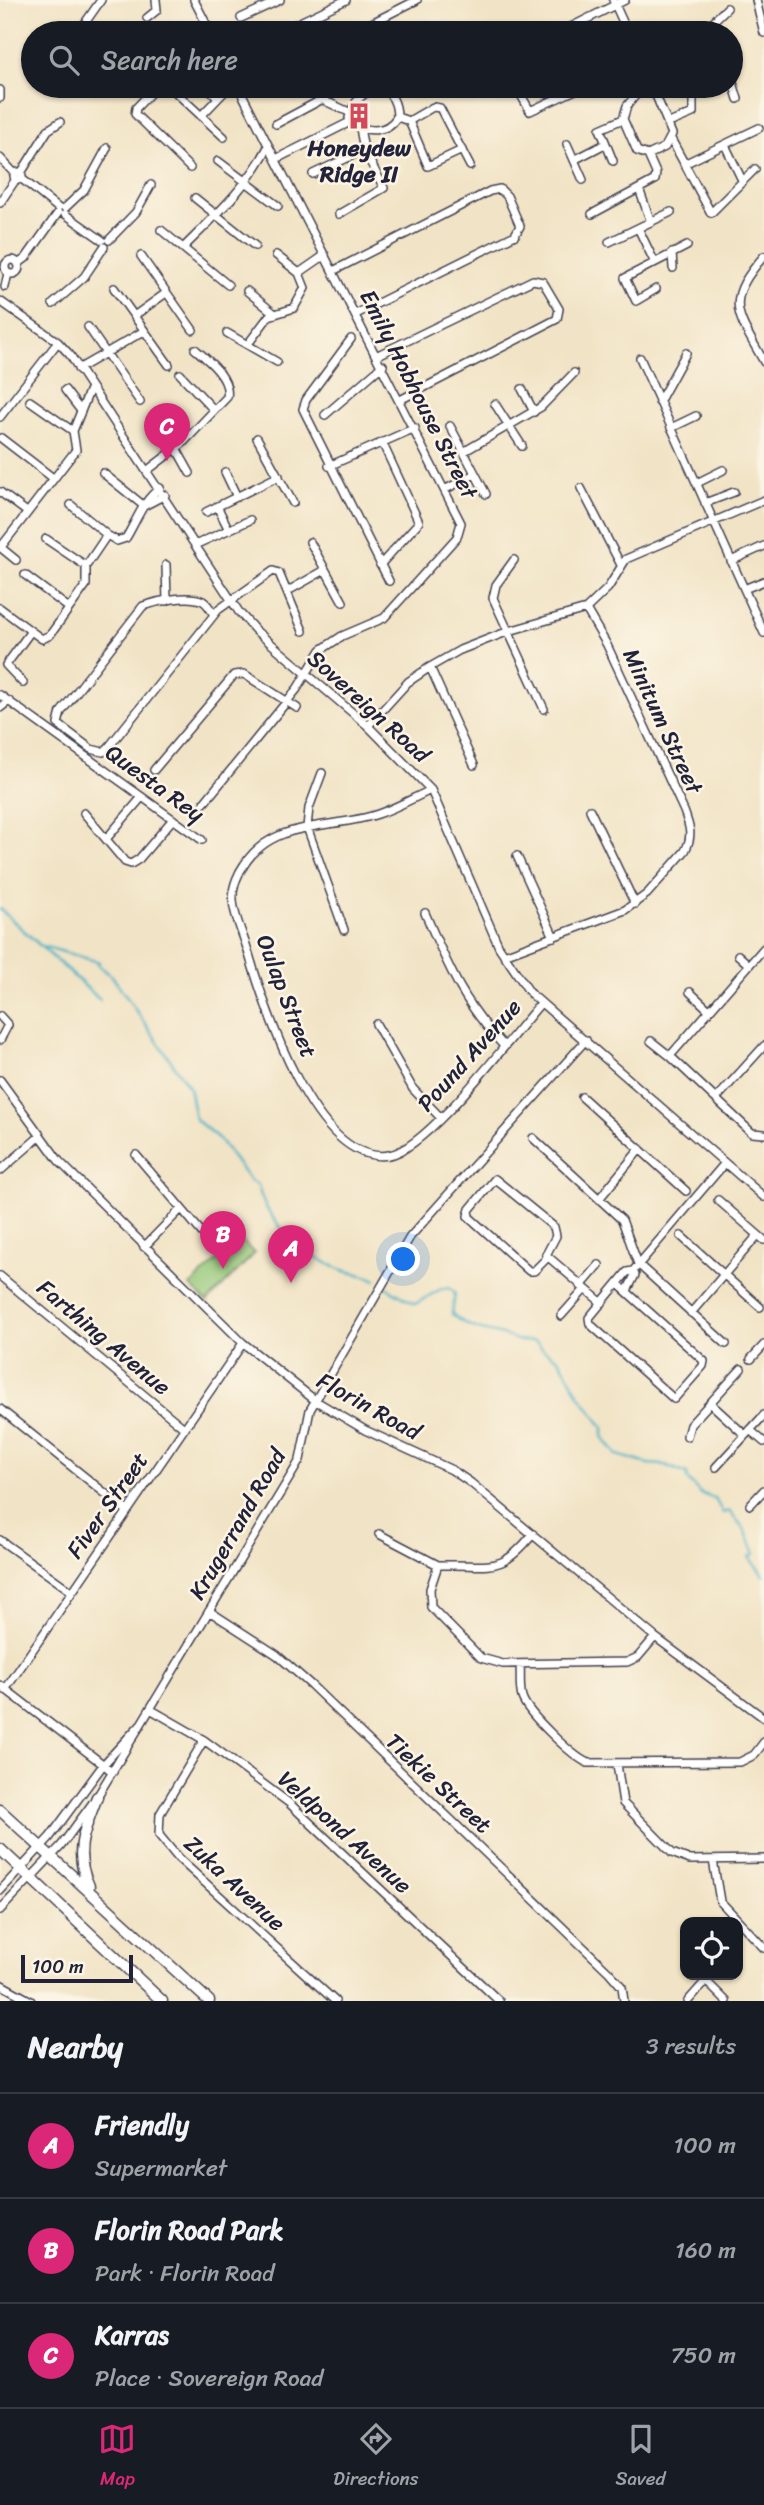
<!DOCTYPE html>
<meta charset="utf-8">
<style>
body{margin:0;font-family:Sriracha,sans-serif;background:#20242c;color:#f1f3f6}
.controls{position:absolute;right:21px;bottom:21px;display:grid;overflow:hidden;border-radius:14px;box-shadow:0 2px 5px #0004}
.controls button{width:63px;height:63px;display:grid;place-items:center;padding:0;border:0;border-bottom:2px solid #363941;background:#171b24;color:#f1f3f6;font:35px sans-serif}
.scale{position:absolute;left:21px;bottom:18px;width:112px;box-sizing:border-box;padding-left:7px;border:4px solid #22223b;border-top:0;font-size:19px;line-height:24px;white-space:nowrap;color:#22223b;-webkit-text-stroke:5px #fcf5e5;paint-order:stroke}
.you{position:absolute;left:404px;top:1260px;width:24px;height:24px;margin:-18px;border:5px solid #fff;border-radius:50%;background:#1a73e8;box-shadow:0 0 0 10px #1a73e833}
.badge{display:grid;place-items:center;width:46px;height:46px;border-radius:50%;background:#db2777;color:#fff;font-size:23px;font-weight:700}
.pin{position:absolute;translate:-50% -58px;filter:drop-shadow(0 2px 4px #0008)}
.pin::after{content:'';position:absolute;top:37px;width:24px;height:21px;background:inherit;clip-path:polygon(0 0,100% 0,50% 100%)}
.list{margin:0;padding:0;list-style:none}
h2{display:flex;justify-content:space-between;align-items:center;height:91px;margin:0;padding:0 28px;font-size:30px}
h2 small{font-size:23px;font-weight:400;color:#9ea1a6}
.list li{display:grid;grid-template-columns:46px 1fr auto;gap:21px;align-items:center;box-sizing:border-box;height:105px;padding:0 28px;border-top:2px solid #363941}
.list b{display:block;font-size:26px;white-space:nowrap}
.list p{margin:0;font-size:23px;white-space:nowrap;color:#9ea1a6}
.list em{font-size:23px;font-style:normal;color:#9ea1a6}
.icon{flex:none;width:38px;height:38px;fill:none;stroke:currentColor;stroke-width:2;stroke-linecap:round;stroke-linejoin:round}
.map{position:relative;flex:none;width:764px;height:2001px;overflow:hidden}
.search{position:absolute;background:#171b24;box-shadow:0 2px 5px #0004;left:21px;right:21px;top:21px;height:77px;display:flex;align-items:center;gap:18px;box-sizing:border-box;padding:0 24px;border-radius:38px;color:#9ea1a6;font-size:26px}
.sheet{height:406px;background:#171b24}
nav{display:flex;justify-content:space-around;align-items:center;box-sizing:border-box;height:98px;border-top:2px solid #363941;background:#171b24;font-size:19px;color:#9ea1a6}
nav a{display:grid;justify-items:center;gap:4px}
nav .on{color:#db2777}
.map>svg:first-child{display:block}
.green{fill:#93c778;stroke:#5a745a;stroke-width:2}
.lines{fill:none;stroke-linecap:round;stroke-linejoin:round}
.stream{stroke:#49b2c8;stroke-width:2.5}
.minor-casing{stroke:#413f50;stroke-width:10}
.secondary-casing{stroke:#413f50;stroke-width:13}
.minor{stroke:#fff;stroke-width:7}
.secondary{stroke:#fff;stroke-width:10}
.labels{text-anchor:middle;stroke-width:5;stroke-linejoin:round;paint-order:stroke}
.poi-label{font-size:23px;font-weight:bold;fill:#22223b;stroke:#fcf5e5}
.street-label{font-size:23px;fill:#22223b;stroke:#fcf5e5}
</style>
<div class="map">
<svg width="764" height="2001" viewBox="0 0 764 2001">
<rect width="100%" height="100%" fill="#fcf5e5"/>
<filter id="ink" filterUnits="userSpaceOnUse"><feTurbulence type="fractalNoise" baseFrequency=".0143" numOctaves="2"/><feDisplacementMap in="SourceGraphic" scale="14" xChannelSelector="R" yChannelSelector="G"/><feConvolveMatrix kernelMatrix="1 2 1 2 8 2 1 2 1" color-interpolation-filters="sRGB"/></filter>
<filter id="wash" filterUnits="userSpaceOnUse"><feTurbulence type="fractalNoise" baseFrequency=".00686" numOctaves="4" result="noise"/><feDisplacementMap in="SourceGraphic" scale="28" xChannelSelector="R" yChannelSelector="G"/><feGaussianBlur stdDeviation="1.57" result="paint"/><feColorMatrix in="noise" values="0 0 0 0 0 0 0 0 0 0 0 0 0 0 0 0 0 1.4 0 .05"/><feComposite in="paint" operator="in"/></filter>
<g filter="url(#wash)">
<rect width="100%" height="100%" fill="#f1e3c5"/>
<path class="green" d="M240 1239 255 1253 207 1302 190 1286Z"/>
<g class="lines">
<path class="stream" d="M0 909 100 1000
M42 946 99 962 98 965 112 976 189 1087 195 1119 219 1139 250 1181 258 1185C265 1222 305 1255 340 1269 352 1274 364 1273 376 1280
M386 1287 415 1304 441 1289 449 1288 455 1293 452 1314C476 1334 490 1329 517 1340 524 1343 531 1339 538 1343L541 1348 560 1360 579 1395 603 1427V1437L617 1455 648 1464 665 1465 687 1474V1479L700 1493 715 1499 723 1513 729 1511 746 1532 755 1554 749 1557 764 1576"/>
</g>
</g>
<g filter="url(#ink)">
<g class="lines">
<g class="minor-casing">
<path id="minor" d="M194 0 211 33
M613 0 628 33
M756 0 764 33
M147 18 157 10 156 0
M241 18 280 0
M378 20 385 33
M78 33 101 0
M277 33 346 0
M352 33 417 0
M559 33 625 0
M701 33 727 8
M731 76 738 99
M157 86 136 108 135 114 190 168
M169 86 224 137
M207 86 218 98
M312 86 323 100 351 113
M516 86 530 111 584 86
M643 86 627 106 623 119 637 151 648 155 665 147 672 134 652 86
M379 88C392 91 397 104 397 117 387 133 370 132 354 125L349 118C354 101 361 93 379 88Z
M0 90V98
M201 116 224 92 237 86
M397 117 409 121 433 107 440 108 470 166
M409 121 428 166 462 150
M669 123 693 113V93L698 86
M276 124 347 86
M671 139 711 213 755 169
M567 144 583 180
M725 145 742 180
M0 158 15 174
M276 159 350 122
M574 160 605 144
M218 161 278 206
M613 161 600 129 623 119
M684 164 759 128
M14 176a4 4 0 1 1 8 0a4 4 0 1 1-8 0Z
M21 173 48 130 60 122
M313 174 364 150
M22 179 58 208
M639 189 651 222
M195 198 255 246
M0 203 16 179
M65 208 84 190 107 148
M65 214 102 240
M339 214 384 188 364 150 360 128
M592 214 655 180 656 173 648 155
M638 228 654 261
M161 230 228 285
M109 240 136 212 151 185
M609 242 671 212
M184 247C215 216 248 186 268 147
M672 253 673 268
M276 255 299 273
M141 256 193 330
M764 256C723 303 737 313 764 362
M5 267a7 7 0 1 1 14 0a7 7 0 1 1-14 0Z
M18 264 26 258 58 213
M333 271 490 191 500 189 507 196 520 226 515 235 356 314
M5 287 8 273
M114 288 169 365
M656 289 636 301 625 278 687 246
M247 291 275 314
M0 301 58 342 70 355 239 612 255 630 368 726 431 790 499 947 530 993 764 1197
M53 304 84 277 104 247
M134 316 166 293
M88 327 140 402
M227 333 277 362
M351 339 306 400 303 409 389 581
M248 344 269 316 294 308 305 288 299 273 325 255
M378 355 533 280 543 282 559 309 557 319 400 400
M640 358 764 633
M78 369 144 331
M180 374 214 410
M522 389 534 412
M65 390 81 411
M30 401 73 431
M659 402 686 353
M495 404 522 446
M156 414 182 444
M325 415 383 365
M0 417 58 342
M450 426 486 494
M671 428 696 416
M1 438 53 478
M257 438 293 503
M176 448 190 473
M465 451 541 407 574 373
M329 466 415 428
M148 470 182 444 227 397C231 378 208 360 195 349
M225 472 237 497
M103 473 144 506
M697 483 723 470
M581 488 621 565
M446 489 475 474
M0 492 27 512
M705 503 734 492
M71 505 107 535
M144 506 165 495
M217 506 229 530
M206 512 279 476
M46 539 86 566
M310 542 343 602
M197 544 250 520
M0 547 16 560
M1 547 76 450 73 431 90 389
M514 560 496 585 493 598 544 709
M731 561 764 546
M166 565 167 601
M380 565 419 522 382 442
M25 575 69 608
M744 589 764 581
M288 591 325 570
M0 608 31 631
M214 615C211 610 208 604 203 601 188 594 158 601 143 606L61 712 58 724 91 749 103 752 108 748 214 615 218 610 273 571 279 573 303 631
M430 667 474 765
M23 683 6 665 31 631 42 639 50 635 86 585V566L107 535 117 541 126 538C137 520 143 500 160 488
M0 695 202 840
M0 708 9 701
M368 726 408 682 430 667 460 650 509 631 586 609 608 588 626 559 764 500
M154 770 234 675 244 674 297 708
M322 773 309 808 307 827 344 930
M431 790C413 798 396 808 378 814 332 830 274 818 244 865 239 872 233 885 233 895 232 912 243 934 248 951 264 1005 315 1167 389 1155 428 1149 512 1035 541 1003
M204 803 297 689 321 650 342 636 384 618 457 537 461 523 238 86
M590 810 635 904
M84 813 125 862 131 864 139 859 173 819
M107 838 142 797
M517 856 554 937
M425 913C449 968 462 1001 503 1045
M764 948 670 1056 752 1133 764 1134
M504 955 625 910 647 894 685 851C693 836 690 827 684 811L607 645 586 609
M738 955 749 965
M690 992 709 1010
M0 1016 8 1025 0 1040
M376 1024 413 1089 441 1118
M651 1041 670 1056
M0 1080 59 1161 243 1343 316 1401 365 1430 452 1470 471 1483 655 1637 764 1718
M582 1097 686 1191
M716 1099 764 1046
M533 1138 622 1220 638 1264 726 1344
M136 1155 203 1234
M0 1171 39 1137
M599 1199 640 1149
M718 1200 764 1240
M681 1236 760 1307
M144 1247 181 1209
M548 1257 534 1271H529L468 1216 470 1209 495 1179 554 1227 556 1236 546 1255 602 1303
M0 1276 184 1428
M618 1284 704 1361 703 1366 674 1399 590 1324 589 1318 627 1272 633 1271 725 1163
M581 1286 599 1265
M627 1291 635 1275 633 1271
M691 1313 758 1235
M561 1316 585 1289
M751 1359 764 1345
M710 1403 745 1435
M0 1409 126 1510
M750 1430 764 1442
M687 1436 690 1425 741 1369
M716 1467 764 1415
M750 1505 764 1490
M379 1534 438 1565H445C494 1564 500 1574 533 1534
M0 1540 71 1591
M438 1565 430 1589 431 1607 481 1658 503 1664 627 1662 638 1657 655 1637
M209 1611 277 1655 311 1685 609 1972 622 1987 624 2001
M520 1664C521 1675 519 1687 522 1697 527 1713 573 1757 588 1763L740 1762 754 1755 764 1742
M0 1685 113 1772
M5 1690 243 1343
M150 1709 204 1740 289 1803 499 2001
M204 1740 160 1814 159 1835 178 1858 335 2001
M617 1764 623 1803 672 1853 690 1860 764 1859
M713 1860 720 1901 764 1948
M0 1891 50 1837 103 1765 136 1729
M0 1910 61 1846 97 1797 293 1472 300 1460 310 1410 410 1237 586 1040
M706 1981 726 2001
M0 1984 31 2001
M688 2001 711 1975"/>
</g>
<g class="secondary-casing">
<path id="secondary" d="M0 1810 209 2001
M0 1849 162 2001
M89 1886C73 1853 84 1830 97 1797"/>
</g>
<use href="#minor" class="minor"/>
<use href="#secondary" class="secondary"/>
</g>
</g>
<defs>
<g id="building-bare" transform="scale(2.1)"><path d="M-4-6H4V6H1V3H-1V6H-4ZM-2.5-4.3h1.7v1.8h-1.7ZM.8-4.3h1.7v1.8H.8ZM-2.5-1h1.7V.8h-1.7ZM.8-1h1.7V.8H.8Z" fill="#d1495b" stroke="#fcf5e5" stroke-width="2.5" paint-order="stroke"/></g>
</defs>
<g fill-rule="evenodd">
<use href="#building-bare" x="359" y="116"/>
</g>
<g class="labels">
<g class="poi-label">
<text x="359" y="156">Honeydew<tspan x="359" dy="26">Ridge II</tspan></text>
</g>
<g class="street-label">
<text transform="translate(419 394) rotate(63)" y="8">Emily Hobhouse Street</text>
<text transform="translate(369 706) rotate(42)" y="8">Sovereign Road</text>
<text transform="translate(663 721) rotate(65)" y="8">Minitum Street</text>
<text transform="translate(155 783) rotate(36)" y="8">Questa Rey</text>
<text transform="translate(287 996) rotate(69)" y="8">Oulap Street</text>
<text transform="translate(469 1055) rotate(-48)" y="8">Pound Avenue</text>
<text transform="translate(104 1337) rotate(40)" y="8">Farthing Avenue</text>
<text transform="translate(369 1406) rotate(29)" y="8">Florin Road</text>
<text transform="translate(107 1505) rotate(-55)" y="8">Fiver Street</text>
<text transform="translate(237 1524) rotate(-60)" y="8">Krugerrand Road</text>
<text transform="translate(439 1783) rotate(43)" y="8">Tiekie Street</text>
<text transform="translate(345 1832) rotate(42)" y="8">Veldpond Avenue</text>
<text transform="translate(235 1883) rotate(43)" y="8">Zuka Avenue</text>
</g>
</g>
</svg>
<div class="controls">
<button><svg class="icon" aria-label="locate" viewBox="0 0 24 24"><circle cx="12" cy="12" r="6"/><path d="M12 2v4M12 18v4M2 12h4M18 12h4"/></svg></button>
</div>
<div class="scale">100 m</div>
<div class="you"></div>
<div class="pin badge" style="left:291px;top:1283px">A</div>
<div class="pin badge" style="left:223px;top:1269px">B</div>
<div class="pin badge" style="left:167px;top:461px">C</div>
<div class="search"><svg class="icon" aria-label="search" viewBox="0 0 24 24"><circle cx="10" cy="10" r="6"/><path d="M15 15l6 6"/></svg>Search here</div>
</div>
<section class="sheet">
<h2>Nearby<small>3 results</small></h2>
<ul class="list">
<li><span class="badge">A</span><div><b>Friendly</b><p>Supermarket</p></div><em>100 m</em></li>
<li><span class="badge">B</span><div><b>Florin Road Park</b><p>Park · Florin Road</p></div><em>160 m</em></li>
<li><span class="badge">C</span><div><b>Karras</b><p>Place · Sovereign Road</p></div><em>750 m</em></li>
</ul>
</section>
<nav>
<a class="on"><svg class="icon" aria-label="map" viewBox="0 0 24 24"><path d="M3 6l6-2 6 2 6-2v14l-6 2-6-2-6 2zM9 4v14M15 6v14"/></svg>Map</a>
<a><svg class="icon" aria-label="directions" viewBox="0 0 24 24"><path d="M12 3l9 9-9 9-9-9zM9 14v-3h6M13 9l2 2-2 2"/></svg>Directions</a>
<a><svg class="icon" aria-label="saved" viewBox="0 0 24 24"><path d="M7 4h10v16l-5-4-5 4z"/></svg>Saved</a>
</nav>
